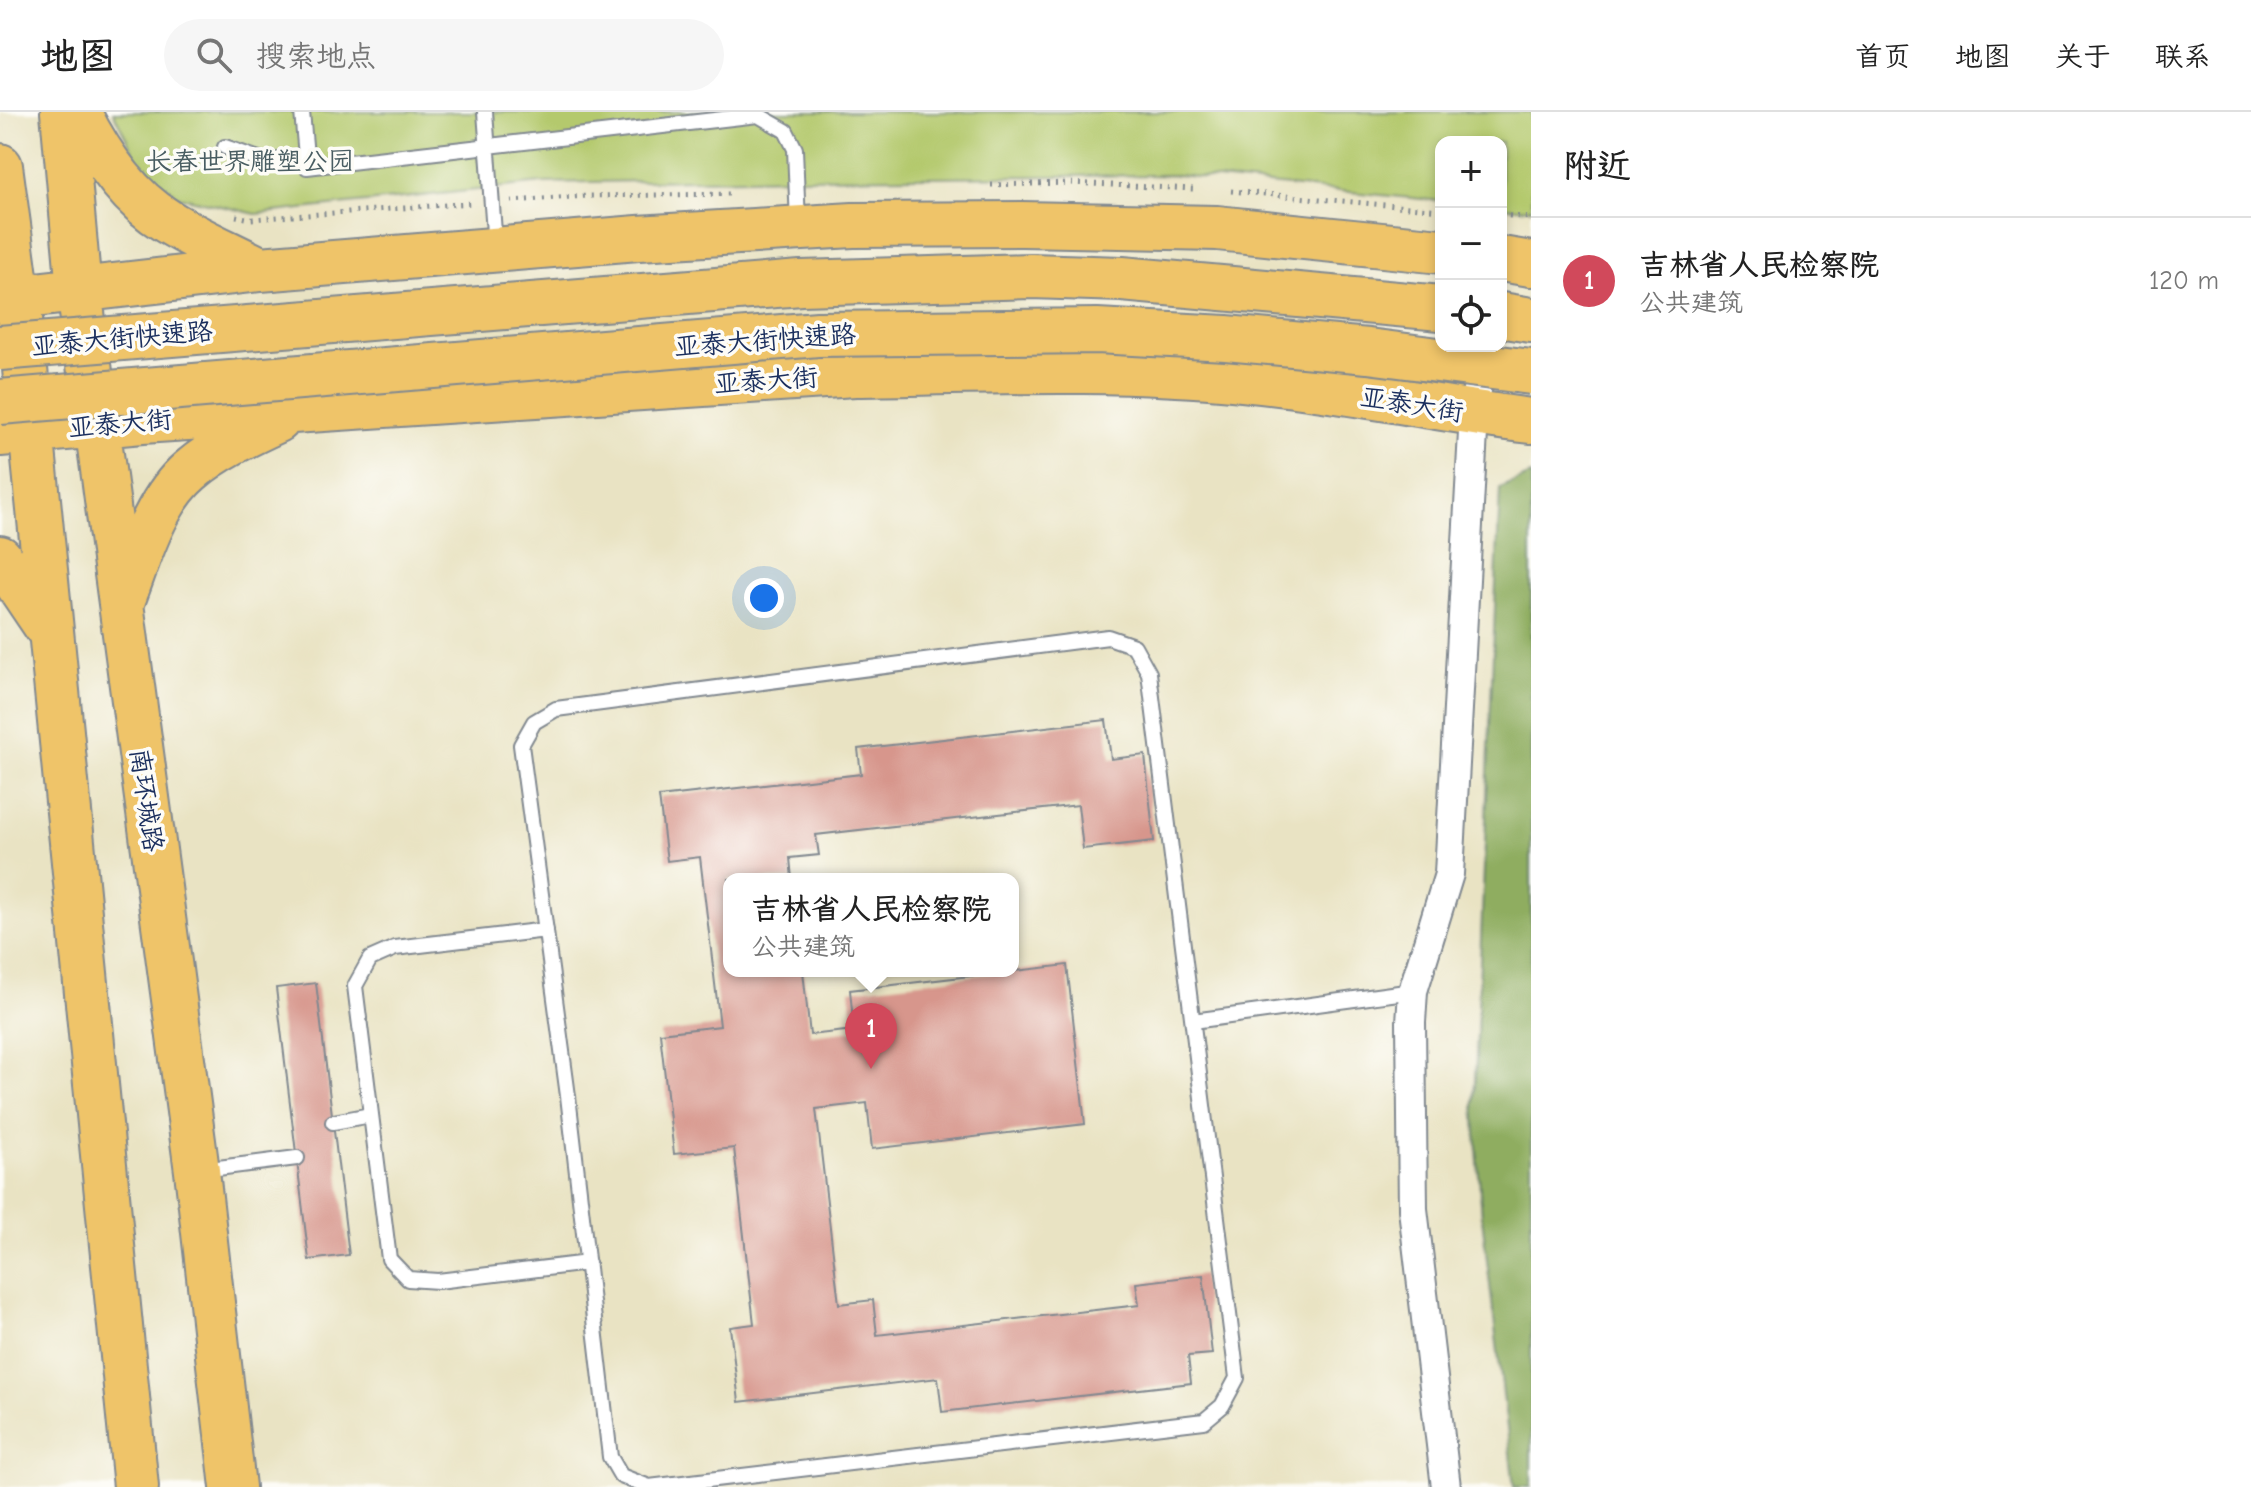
<!DOCTYPE html>
<html lang="zh">
<meta charset="utf-8">
<style>
body{margin:0;font-family:"Comic Neue","LXGW WenKai TC",sans-serif;background:#f6f6f6;color:#222}
.controls{position:absolute;right:24px;top:24px;display:grid;overflow:hidden;border-radius:16px;box-shadow:0 4px 12px #0003}
.controls button{width:72px;height:72px;display:grid;place-items:center;padding:0;border:0;border-bottom:2px solid #e0e0e0;background:#fff;color:#222;font:40px sans-serif}
.you{position:absolute;left:764px;top:486px;width:28px;height:28px;margin:-20px;border:6px solid #fff;border-radius:50%;background:#1a73e8;box-shadow:0 0 0 12px #1a73e833}
.badge{display:grid;place-items:center;width:52px;height:52px;border-radius:50%;background:#d1495b;color:#fff;font-size:26px;font-weight:700}
.pin{position:absolute;translate:-50% -66px;filter:drop-shadow(0 2px 4px #0008)}
.pin::after{content:'';position:absolute;top:42px;width:28px;height:24px;background:inherit;clip-path:polygon(0 0,100% 0,50% 100%)}
.popup{position:absolute;left:723px;top:761px;width:296px;height:104px;box-sizing:border-box;display:grid;place-content:center;border-radius:16px;background:#fff;filter:drop-shadow(0 2px 6px #0005);font-size:26px;white-space:nowrap;color:#767676}
.popup b{font-size:30px;color:#222}
.popup::after{content:'';position:absolute;left:50%;top:100%;margin-left:-16px;border:16px solid transparent;border-top-color:#fff}
.list{margin:0;padding:0;list-style:none}
h2{display:flex;justify-content:space-between;align-items:center;height:104px;margin:0;padding:0 32px;font-size:34px}
h2 small{font-size:26px;font-weight:400;color:#767676}
.list li{display:grid;grid-template-columns:52px 1fr auto;gap:24px;align-items:center;box-sizing:border-box;height:128px;padding:0 32px;border-top:2px solid #e0e0e0}
.list b{display:block;font-size:30px;white-space:nowrap}
.list p{margin:0;font-size:26px;white-space:nowrap;color:#767676}
.list em{font-size:26px;font-style:normal;color:#767676}
.icon{flex:none;width:44px;height:44px;fill:none;stroke:currentColor;stroke-width:2;stroke-linecap:round;stroke-linejoin:round}
.map{position:relative;flex:none;width:1531px;height:1375px;overflow:hidden}
header{display:flex;align-items:center;gap:48px;box-sizing:border-box;height:112px;padding:0 40px;background:#fff;border-bottom:2px solid #e0e0e0}
header strong{font-size:38px}
nav{display:flex;gap:44px;margin-inline-start:auto;font-size:28px}
.search{width:560px;height:72px;background:#f6f6f6;display:flex;align-items:center;gap:20px;box-sizing:border-box;padding:0 28px;border-radius:44px;color:#767676;font-size:30px}
main{display:flex}
aside{flex:1;background:#fff}
.map>svg:first-child{display:block}
.green{fill:#b4c96d;stroke:#687c66;stroke-width:2}
.forest{fill:#8fad60;stroke:#556e5f;stroke-width:2}
.building{fill:#d7968c}
.lines{fill:none;stroke-linecap:round;stroke-linejoin:round}
.service-casing{stroke:#828990;stroke-width:18}
.minor-casing{stroke:#828990;stroke-width:32}
.primary-casing{stroke:#828990;stroke-width:48}
.trunk-casing{stroke:#828990;stroke-width:48}
.path{stroke:#828990;stroke-width:5;stroke-dasharray:2 6;stroke-linecap:butt}
.service{stroke:#fff;stroke-width:14}
.minor{stroke:#fff;stroke-width:28}
.primary{stroke:#efc469;stroke-width:44}
.trunk{stroke:#efc469;stroke-width:44}
.trunk-bridge-casing{stroke:#828990;stroke-width:48;stroke-linecap:butt}
.trunk-bridge{stroke:#efc469;stroke-width:44}
.labels{text-anchor:middle;stroke-width:7;stroke-linejoin:round;paint-order:stroke}
.park-label{font-size:26px;fill:#495d62;stroke:#fdfcf7}
.street-label{font-size:26px;fill:#1b2f5e;stroke:#fdfcf7}
</style>
<header>
<strong>地图</strong>
<div class="search"><svg class="icon" aria-label="search" viewBox="0 0 24 24"><circle cx="10" cy="10" r="6"/><path d="M15 15l6 6"/></svg>搜索地点</div>
<nav><a>首页</a><a>地图</a><a>关于</a><a>联系</a></nav>
</header>
<main>
<div class="map">
<svg width="1531" height="1375" viewBox="0 0 1531 1375">
<rect width="100%" height="100%" fill="#fdfcf7"/>
<filter id="ink" filterUnits="userSpaceOnUse"><feTurbulence type="fractalNoise" baseFrequency=".0125" numOctaves="2"/><feDisplacementMap in="SourceGraphic" scale="16" xChannelSelector="R" yChannelSelector="G"/><feConvolveMatrix kernelMatrix="1 2 1 2 8 2 1 2 1" color-interpolation-filters="sRGB"/></filter>
<filter id="wash" filterUnits="userSpaceOnUse"><feTurbulence type="fractalNoise" baseFrequency=".006" numOctaves="4" result="noise"/><feDisplacementMap in="SourceGraphic" scale="32" xChannelSelector="R" yChannelSelector="G"/><feGaussianBlur stdDeviation="1.8" result="paint"/><feColorMatrix in="noise" values="0 0 0 0 0 0 0 0 0 0 0 0 0 0 0 0 0 1.4 0 .05"/><feComposite in="paint" operator="in"/></filter>
<g filter="url(#wash)">
<rect width="100%" height="100%" fill="#e9e3c3"/>
<path class="green" d="M113 0H1531V97L1501 95V30H1441V89L1177 63 797 66 542 71 256 102 177 84 139 51Z"/>
<path class="forest" d="M1531 363V1375H1514L1482 1106 1474 992 1500 376Z"/>
<g id="blocks">
<path class="building" d="M1106 608 1111 647 1145 643 1154 729 1083 737 1078 693 816 723 819 743 790 746 792 767H729V859H803L810 923 854 918 850 878 1067 853 1085 1012 872 1037 867 991 816 997 839 1192 873 1188 877 1223 1139 1193 1136 1171 1203 1163 1212 1242 1188 1244 1191 1271 942 1300 938 1266 739 1290 730 1215 754 1212 734 1036 674 1042 660 921 720 914 700 745 667 749 659 685 861 662 858 637Z
M316 871 349 1143 309 1148 276 876Z"/>
</g>
</g>
<g filter="url(#ink)">
<use href="#blocks" fill-opacity="0" stroke="#828990" stroke-width="2"/>
<g class="lines">
<g class="service-casing">
<path id="service" d="M302 0 307 55 758 3 786 19 795 37 798 112
M485 0 495 134
M225 35 267 50 306 43
M1108 525 1134 534 1149 561 1237 1266 1222 1294 1204 1309 649 1375 621 1364 610 1345 568 984 521 633 534 610 556 597Z
M546 818 395 836 370 847 355 874 389 1147 408 1167 438 1169 588 1151
M1193 909 1413 879
M333 1010 371 1003
M202 1058 297 1046"/>
</g>
<g class="minor-casing">
<path id="minor" d="M1446 1375 1413 1097 1411 910 1413 879 1449 762 1474 302 1482 237"/>
</g>
<g class="primary-casing">
<path id="primary" d="M63 0 79 178 197 1059 233 1375
M78 0C98 40 127 85 167 109 196 127 229 141 260 157
M0 54 18 186 136 1375
M1501 147 1531 152
M0 187 260 157 638 126 853 113 1022 112 1217 116 1441 139
M0 322 142 309 855 262C984 260 1114 254 1243 267 1339 276 1435 297 1531 309
M0 446 48 517
M122 490C139 446 154 389 191 358 217 336 248 322 278 308"/>
</g>
<g class="trunk-casing">
<path id="trunk" d="M1501 203 1531 208"/>
</g>
<path class="path" d="M991 73 1070 71 1193 77
M1231 79 1441 98
M511 89 588 84 733 82
M1501 103 1531 106
M236 104 251 107 473 91"/>
<use href="#service" class="service"/>
<use href="#minor" class="minor"/>
<use href="#primary" class="primary"/>
<use href="#trunk" class="trunk"/>
<g class="trunk-bridge-casing">
<path id="trunk-bridge" d="M0 236 801 171 1031 164 1122 167 1441 196
M0 290 818 222 1097 219 1226 226 1368 239 1531 260"/>
</g>
<use href="#trunk-bridge" class="trunk-bridge"/>
</g>
</g>
<g class="labels">
<g class="park-label">
<text x="250" y="58">长春世界雕塑公园</text>
</g>
<g class="street-label">
<text transform="translate(122 226) rotate(-5)" y="9">亚泰大街快速路</text>
<text transform="translate(765 228) rotate(-4)" y="9">亚泰大街快速路</text>
<text transform="translate(766 268) rotate(-4)" y="9">亚泰大街</text>
<text transform="translate(1412 292) rotate(9)" y="9">亚泰大街</text>
<text transform="translate(120 311) rotate(-5)" y="9">亚泰大街</text>
<text transform="translate(147 688) rotate(82)" y="9">南环城路</text>
</g>
</g>
</svg>
<div class="controls">
<button>+</button>
<button>−</button>
<button><svg class="icon" aria-label="locate" viewBox="0 0 24 24"><circle cx="12" cy="12" r="6"/><path d="M12 2v4M12 18v4M2 12h4M18 12h4"/></svg></button>
</div>
<div class="you"></div>
<div class="pin badge" style="left:871px;top:957px">1</div>
<div class="popup"><b>吉林省人民检察院</b>公共建筑</div>
</div>
<aside>
<h2>附近<small></small></h2>
<ul class="list">
<li><span class="badge">1</span><div><b>吉林省人民检察院</b><p>公共建筑</p></div><em>120 m</em></li>
</ul>
</aside>
</main>
